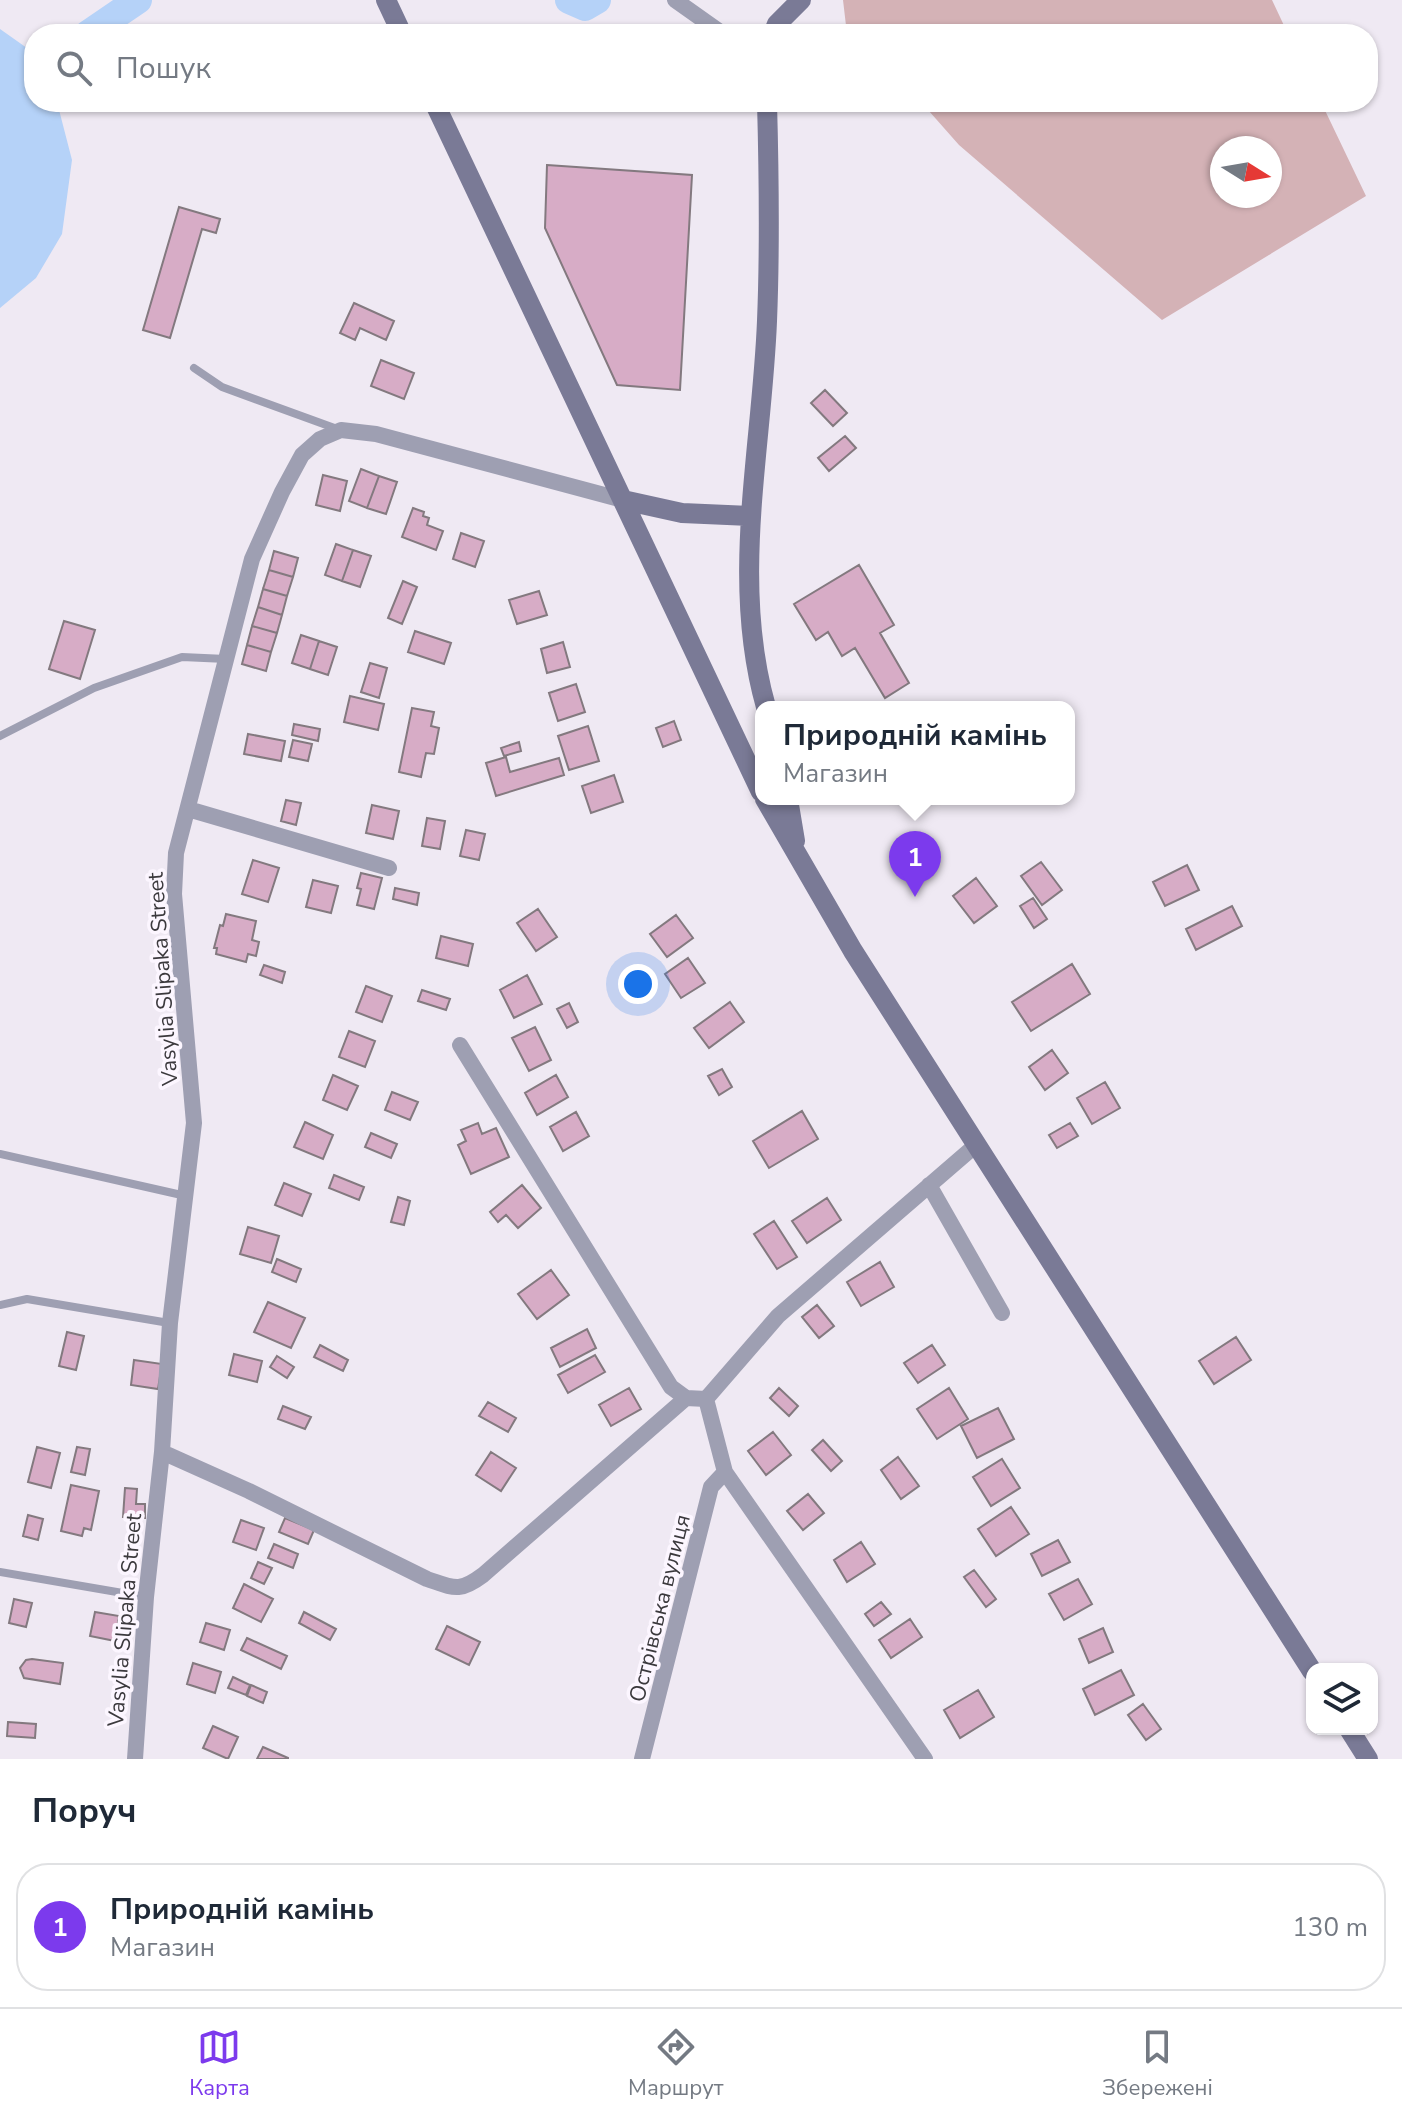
<!DOCTYPE html>
<html lang="uk">
<meta charset="utf-8">
<style>
body{margin:0;font-family:"Nunito Sans",sans-serif;background:#f6f6f7;color:#1f2937}
.controls{position:absolute;right:24px;bottom:24px;display:grid;overflow:hidden;border-radius:16px;box-shadow:0 2px 6px #0004}
.controls button{width:72px;height:72px;display:grid;place-items:center;padding:0;border:0;border-bottom:2px solid #e0e1e3;background:#fff;color:#1f2937;font:40px sans-serif}
.compass{position:absolute;left:1210px;top:136px;width:72px;height:72px;border-radius:50%;background:#fff;box-shadow:0 2px 6px #0004;rotate:101deg}
.you{position:absolute;left:638px;top:984px;width:28px;height:28px;margin:-20px;border:6px solid #fff;border-radius:50%;background:#1a73e8;box-shadow:0 0 0 12px #1a73e833}
.badge{display:grid;place-items:center;width:52px;height:52px;border-radius:50%;background:#7c3aed;color:#fff;font-size:26px;font-weight:700}
.pin{position:absolute;translate:-50% -66px;filter:drop-shadow(0 2px 4px #0008)}
.pin::after{content:'';position:absolute;top:42px;width:28px;height:24px;background:inherit;clip-path:polygon(0 0,100% 0,50% 100%)}
.popup{position:absolute;left:755px;top:701px;width:320px;height:104px;box-sizing:border-box;display:grid;place-content:center;border-radius:16px;background:#fff;filter:drop-shadow(0 2px 6px #0005);font-size:26px;white-space:nowrap;color:#747a83}
.popup b{font-size:30px;color:#1f2937}
.popup::after{content:'';position:absolute;left:50%;top:100%;margin-left:-16px;border:16px solid transparent;border-top-color:#fff}
.list{margin:0;padding:0;list-style:none}
h2{display:flex;justify-content:space-between;align-items:center;height:104px;margin:0;padding:0 32px;font-size:34px}
h2 small{font-size:26px;font-weight:400;color:#747a83}
.list li{display:grid;grid-template-columns:52px 1fr auto;gap:24px;align-items:center;box-sizing:border-box;height:128px;margin:0 16px 16px;padding:0 16px;border:2px solid #e0e1e3;border-radius:32px}
.list b{display:block;font-size:30px;white-space:nowrap}
.list p{margin:0;font-size:26px;white-space:nowrap;color:#747a83}
.list em{font-size:26px;font-style:normal;color:#747a83}
.icon{flex:none;width:44px;height:44px;fill:none;stroke:currentColor;stroke-width:2;stroke-linecap:round;stroke-linejoin:round}
.map{position:relative;flex:none;width:1402px;height:1759px;overflow:hidden}
.search{position:absolute;background:#fff;box-shadow:0 2px 6px #0004;left:24px;right:24px;top:24px;height:88px;display:flex;align-items:center;gap:20px;box-sizing:border-box;padding:0 28px;border-radius:32px;color:#747a83;font-size:30px}
.sheet{height:248px;background:#fff}
nav{display:flex;justify-content:space-around;align-items:center;box-sizing:border-box;height:112px;border-top:2px solid #e0e1e3;background:#fff;font-size:22px;color:#747a83}
nav a{display:grid;justify-items:center;gap:4px}
nav .on{color:#7c3aed}
.map>svg:first-child{display:block}
.green{fill:#d4b2b6;fill-rule:evenodd}
.water{fill:#b5d2f8}
.lines{fill:none;stroke-linecap:round;stroke-linejoin:round}
.river{stroke:#b5d2f8;stroke-width:28}
.building{fill:#d7acc6;stroke:#83797f;stroke-width:2}
.lane{stroke:#9e9fb2;stroke-width:8}
.street{stroke:#9e9fb2;stroke-width:16}
.secondary{stroke:#7a7a96;stroke-width:20}
.labels{text-anchor:middle;stroke-width:7;stroke-linejoin:round;paint-order:stroke}
.street-label{font-size:22px;fill:#3b393d;stroke:#fcf6ff}
</style>
<div class="map">
<svg width="1402" height="1759" viewBox="0 0 1402 1759">
<rect width="100%" height="100%" fill="#efe9f3"/>
<path class="green" d="M843 0H1272L1288 34H847Z
M921 102H1321L1366 196 1162 320 959 145ZM1222 148H1270V196H1222Z"/>
<path class="water" d="M0 29 34 53V102H57L72 160 62 234 36 278 0 308Z"/>
<g class="lines">
<path class="river" d="M569 0 585 7 597 0
M88 34 138 0"/>
</g>
<path class="building" d="M547 165 692 175 680 390 617 385 545 228Z
M179 207 220 219 216 233 202 229 170 338 143 330Z
M354 303 394 321 386 340 360 328 355 340 340 333Z
M381 360 414 373 404 399 371 386Z
M825 390 847 413 833 426 811 403Z
M845 436 856 448 829 471 818 458Z
M361 469 379 476 367 508 349 501Z
M323 475 347 481 340 511 316 505Z
M379 476 397 482 386 514 367 508Z
M413 508 424 512 423 516 429 518 427 525 443 531 436 550 402 537Z
M461 533 484 541 475 567 453 559Z
M336 544 353 550 342 581 325 575Z
M353 550 371 556 360 587 342 581Z
M274 551 298 558 293 577 269 570Z
M859 565 894 625 880 633 909 683 885 698 855 648 842 656 828 632 816 640 794 604Z
M269 570 293 577 287 596 263 589Z
M403 581 417 587 402 624 388 618Z
M263 589 287 596 282 615 258 607Z
M539 591 547 615 517 624 509 600Z
M258 607 282 615 277 633 252 626Z
M64 621 95 630 80 679 49 669Z
M252 626 277 633 271 652 247 645Z
M415 631 451 643 444 664 408 652Z
M301 635 319 641 310 669 292 663Z
M319 641 337 647 328 675 310 669Z
M563 642 570 667 547 673 541 649Z
M247 645 271 652 266 671 242 664Z
M370 663 387 668 379 698 361 692Z
M576 684 585 712 558 721 549 693Z
M350 696 384 704 378 730 344 722Z
M412 708 434 712 431 726 439 728 434 754 426 753 421 777 399 772Z
M674 721 681 740 663 747 656 728Z
M294 724 320 729 318 741 292 735Z
M588 726 599 761 569 770 558 736Z
M248 734 285 741 281 761 244 754Z
M293 740 312 744 308 761 289 757Z
M519 742 521 751 504 756 501 748Z
M506 757 510 772 559 758 564 775 496 796 486 763Z
M614 775 623 802 591 813 582 786Z
M286 800 301 803 296 825 281 821Z
M372 805 399 811 393 839 366 833Z
M427 818 445 821 440 849 422 846Z
M466 830 485 834 479 860 460 856Z
M253 860 279 868 268 902 242 894Z
M1041 862 1062 890 1042 905 1021 876Z
M1187 865 1199 890 1165 906 1153 882Z
M361 873 382 878 374 909 357 905 361 889 357 888Z
M976 878 997 906 974 923 953 896Z
M313 880 338 886 331 913 306 907Z
M395 888 419 893 417 905 393 899Z
M1033 898 1047 919 1034 928 1020 906Z
M1232 906 1242 926 1196 950 1186 929Z
M538 909 557 937 536 951 517 923Z
M226 914 256 921 252 940 259 942 256 956 248 954 246 962 216 954 217 948H214L220 925 223 926Z
M676 915 693 938 667 957 650 934Z
M441 936 473 944 468 966 436 958Z
M688 958 705 983 681 998 665 974Z
M1072 964 1090 994 1031 1031 1012 1002Z
M264 965 285 972 282 983 260 975Z
M527 975 542 1004 514 1018 500 990Z
M366 986 392 996 382 1022 356 1012Z
M422 990 450 999 446 1010 418 1001Z
M730 1002 744 1022 709 1048 694 1028Z
M569 1003 578 1022 567 1028 557 1009Z
M535 1027 551 1060 529 1071 512 1038Z
M349 1031 375 1041 365 1067 339 1057Z
M1052 1050 1068 1073 1045 1090 1029 1067Z
M722 1069 732 1087 719 1095 708 1076Z
M333 1075 358 1086 347 1110 323 1100Z
M556 1075 568 1097 537 1115 525 1093Z
M1105 1082 1120 1108 1092 1124 1077 1098Z
M392 1092 418 1102 410 1120 385 1110Z
M802 1111 818 1139 769 1168 753 1141Z
M576 1112 589 1136 563 1151 550 1127Z
M305 1122 333 1135 323 1159 294 1147Z
M478 1123 482 1134 496 1128 509 1157 471 1174 458 1145 466 1141 461 1130Z
M1070 1123 1078 1136 1057 1148 1049 1135Z
M371 1133 397 1144 391 1158 365 1147Z
M334 1175 364 1187 359 1200 329 1188Z
M284 1183 311 1194 302 1216 275 1205Z
M522 1185 541 1208 518 1228 506 1215 498 1222 490 1212Z
M398 1197 410 1201 404 1225 391 1222Z
M827 1198 841 1220 807 1243 792 1221Z
M774 1221 797 1257 777 1269 754 1234Z
M248 1227 279 1236 271 1263 240 1254Z
M277 1259 301 1269 296 1282 272 1272Z
M880 1262 894 1287 861 1306 847 1282Z
M551 1270 569 1295 537 1319 518 1294Z
M268 1302 305 1318 291 1348 254 1332Z
M817 1305 834 1326 819 1338 802 1317Z
M587 1329 596 1348 560 1367 551 1348Z
M67 1332 84 1336 76 1370 59 1366Z
M1236 1337 1251 1360 1214 1384 1199 1361Z
M320 1345 348 1360 343 1371 314 1357Z
M932 1345 945 1365 918 1383 904 1363Z
M234 1354 262 1361 257 1382 229 1375Z
M595 1355 605 1372 568 1393 558 1375Z
M277 1356 294 1367 287 1378 270 1367Z
M134 1360 162 1364 158 1389 131 1385Z
M629 1388 641 1409 611 1426 599 1405Z
M779 1388 798 1406 789 1416 770 1398Z
M949 1388 968 1419 937 1439 917 1409Z
M488 1402 516 1418 508 1432 479 1416Z
M283 1406 311 1417 305 1429 278 1419Z
M998 1408 1014 1439 977 1458 961 1426Z
M773 1432 791 1455 766 1475 748 1451Z
M823 1440 842 1461 831 1471 812 1450Z
M37 1447 60 1453 51 1488 28 1482Z
M77 1447 90 1449 85 1475 71 1472Z
M491 1452 516 1468 501 1491 476 1475Z
M898 1457 919 1486 901 1499 881 1470Z
M1002 1459 1020 1488 991 1506 973 1477Z
M71 1485 99 1491 91 1530 84 1528 82 1536 61 1531Z
M125 1488 137 1489 136 1504H145V1518L123 1517Z
M808 1494 824 1513 803 1530 787 1511Z
M1011 1507 1029 1534 996 1556 978 1529Z
M28 1515 43 1519 38 1540 23 1536Z
M285 1518 314 1530 308 1544 279 1532Z
M241 1520 264 1528 256 1550 233 1542Z
M1058 1540 1070 1562 1042 1576 1031 1554Z
M861 1542 875 1564 847 1582 834 1560Z
M274 1544 298 1554 293 1568 268 1558Z
M258 1562 272 1568 264 1584 251 1578Z
M974 1570 996 1599 986 1607 964 1577Z
M1078 1579 1092 1604 1064 1620 1049 1594Z
M244 1584 273 1599 261 1622 233 1608Z
M14 1599 32 1603 26 1627 9 1623Z
M881 1602 891 1614 874 1626 865 1614Z
M95 1612 119 1616 115 1641 90 1636Z
M304 1612 336 1629 330 1640 299 1623Z
M910 1619 922 1637 891 1658 879 1640Z
M206 1623 230 1630 224 1650 200 1642Z
M447 1626 480 1642 469 1665 436 1649Z
M1103 1628 1113 1652 1089 1663 1079 1639Z
M247 1638 287 1656 281 1669 241 1650Z
M32 1659 63 1663 60 1684 24 1678 20 1668 26 1660Z
M193 1663 221 1672 215 1693 187 1684Z
M1121 1670 1134 1695 1095 1715 1083 1689Z
M233 1677 250 1685 246 1695 228 1688Z
M251 1685 267 1692 263 1703 247 1696Z
M978 1690 994 1717 960 1738 944 1710Z
M1143 1704 1161 1729 1146 1740 1128 1715Z
M8 1722 36 1724 35 1738 7 1736Z
M213 1726 238 1737 228 1759 203 1748Z
M263 1747 288 1758V1759H257Z"/>
<g class="lines">
<path class="lane" d="M194 368 222 387 340 430
M0 736 94 688 182 657 226 659
M0 1154 186 1196
M0 1305 27 1299 169 1323
M0 1572 146 1597"/>
<path class="street" d="M675 0 723 34
M188 809 389 868
M460 1045 671 1387 686 1398
M929 1185 1002 1313
M162 1452 249 1491 427 1579C454 1588 459 1593 483 1575L686 1398 706 1399
M135 1759 146 1597 162 1452 170 1323 194 1123 174 894 176 853 252 559 282 492 302 455 320 439 341 430 376 434 623 500
M642 1759 711 1487 725 1472
M925 1759 725 1472 706 1399 778 1316 976 1145"/>
<path class="secondary" d="M386 0 402 34
M773 34 777 24 801 0
M434 102 761 792
M623 500 682 513 750 516
M766 707C730 581 762 449 767 321 770 248 769 175 767 102
M765 799 853 951 1312 1671
M788 799 795 841
M1349 1729 1368 1759"/>
</g>
<g class="labels">
<g class="street-label">
<text transform="translate(162 979) rotate(-94)" y="8">Vasylia Slipaka Street</text>
<text transform="translate(659 1608) rotate(-76)" y="8">Острівська вулиця</text>
<text transform="translate(124 1620) rotate(-85)" y="8">Vasylia Slipaka Street</text>
</g>
</g>
</svg>
<div class="controls">
<button><svg class="icon" aria-label="layers" viewBox="0 0 24 24"><path d="M12 4l9 5-9 5-9-5zM3 14l9 5 9-5"/></svg></button>
</div>
<svg class="compass" viewBox="-18 -18 36 36"><path d="M0-13l5 13h-10z" fill="#e53935"/><path d="M0 13l5-13h-10z" fill="#747a83"/></svg>
<div class="you"></div>
<div class="pin badge" style="left:915px;top:897px">1</div>
<div class="popup"><b>Природній камінь</b>Магазин</div>
<div class="search"><svg class="icon" aria-label="search" viewBox="0 0 24 24"><circle cx="10" cy="10" r="6"/><path d="M15 15l6 6"/></svg>Пошук</div>
</div>
<section class="sheet">
<h2>Поруч<small></small></h2>
<ul class="list">
<li><span class="badge">1</span><div><b>Природній камінь</b><p>Магазин</p></div><em>130 m</em></li>
</ul>
</section>
<nav>
<a class="on"><svg class="icon" aria-label="map" viewBox="0 0 24 24"><path d="M3 6l6-2 6 2 6-2v14l-6 2-6-2-6 2zM9 4v14M15 6v14"/></svg>Карта</a>
<a><svg class="icon" aria-label="directions" viewBox="0 0 24 24"><path d="M12 3l9 9-9 9-9-9zM9 14v-3h6M13 9l2 2-2 2"/></svg>Маршрут</a>
<a><svg class="icon" aria-label="saved" viewBox="0 0 24 24"><path d="M7 4h10v16l-5-4-5 4z"/></svg>Збережені</a>
</nav>
